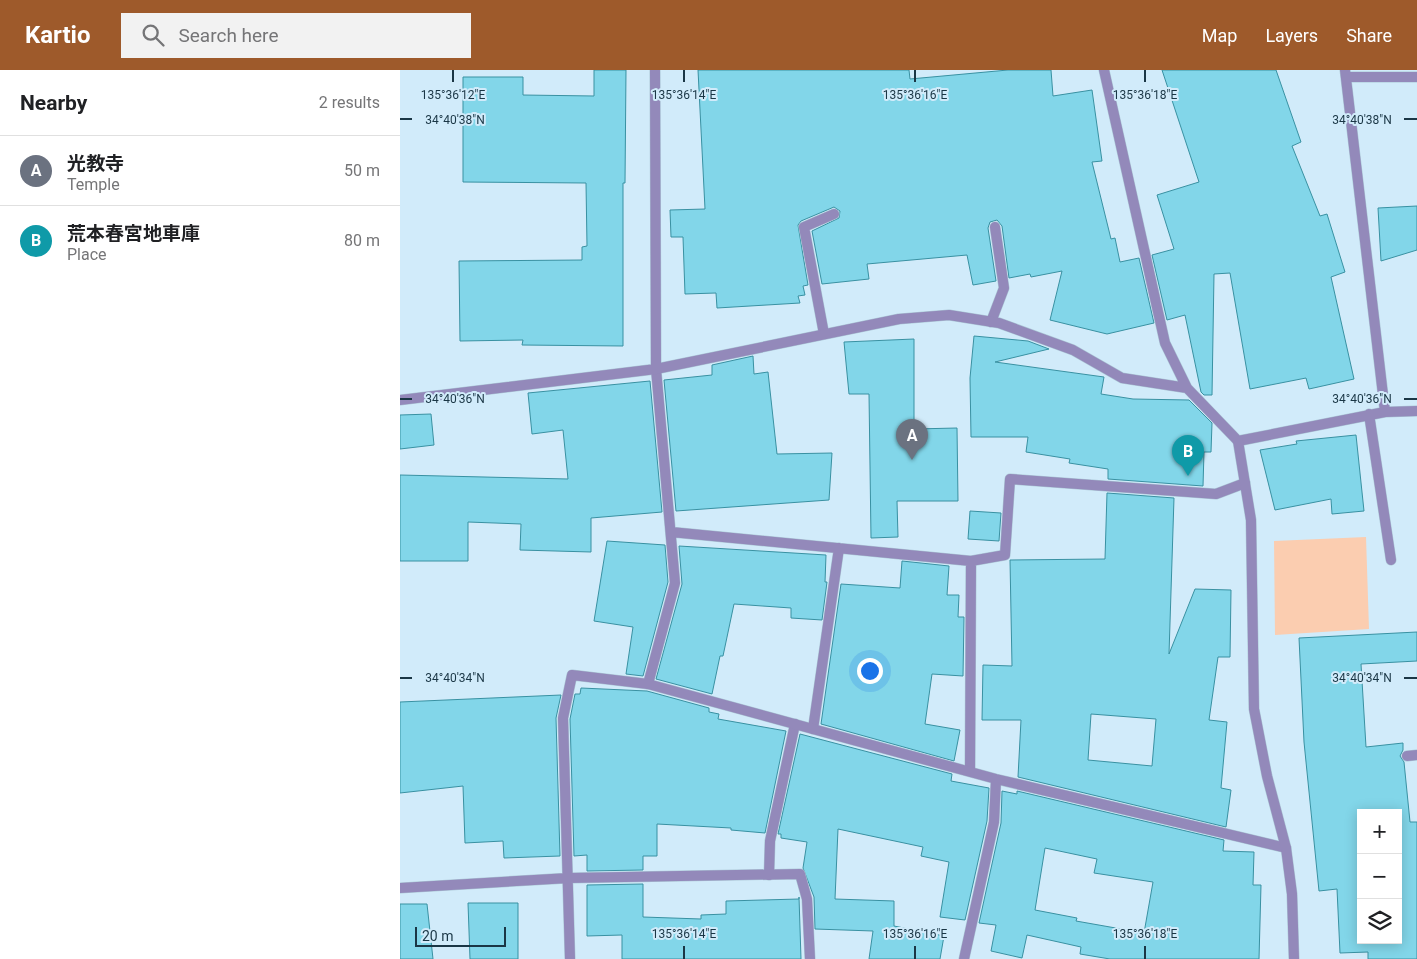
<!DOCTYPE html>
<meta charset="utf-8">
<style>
body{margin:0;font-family:Roboto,"Noto Sans JP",sans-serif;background:#f2f2f2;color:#202124}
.controls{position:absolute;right:15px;bottom:15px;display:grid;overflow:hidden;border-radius:0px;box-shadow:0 2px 12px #0003}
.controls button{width:45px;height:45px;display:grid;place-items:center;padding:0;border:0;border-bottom:1px solid #e0e0e0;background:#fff;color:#202124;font:25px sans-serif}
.scale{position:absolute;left:15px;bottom:12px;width:91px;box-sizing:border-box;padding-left:5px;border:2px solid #1a3645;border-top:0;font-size:14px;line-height:18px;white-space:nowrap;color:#1a3645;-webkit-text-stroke:4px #d1ebfa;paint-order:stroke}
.you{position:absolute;left:469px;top:600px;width:18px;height:18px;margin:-12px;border:4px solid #fff;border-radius:50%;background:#1a73e8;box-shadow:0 0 0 8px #1a73e833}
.badge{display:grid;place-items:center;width:32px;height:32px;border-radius:50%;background:#9e5a2b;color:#fff;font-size:16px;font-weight:700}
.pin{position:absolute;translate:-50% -41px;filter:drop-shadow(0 1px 2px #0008)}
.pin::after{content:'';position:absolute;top:26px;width:18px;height:15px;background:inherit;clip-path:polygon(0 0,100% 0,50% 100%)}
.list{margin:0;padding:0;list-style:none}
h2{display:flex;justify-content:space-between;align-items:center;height:65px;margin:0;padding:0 20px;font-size:21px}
h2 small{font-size:16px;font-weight:400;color:#757577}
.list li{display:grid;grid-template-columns:32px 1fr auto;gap:15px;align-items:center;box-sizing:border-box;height:70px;padding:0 20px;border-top:1px solid #e0e0e0}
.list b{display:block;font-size:19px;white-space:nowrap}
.list p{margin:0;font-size:16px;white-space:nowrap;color:#757577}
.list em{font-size:16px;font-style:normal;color:#757577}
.icon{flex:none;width:28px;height:28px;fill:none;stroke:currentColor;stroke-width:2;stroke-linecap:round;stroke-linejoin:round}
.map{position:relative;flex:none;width:1017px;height:889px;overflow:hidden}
header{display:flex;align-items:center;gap:30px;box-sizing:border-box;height:70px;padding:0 25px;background:#9e5a2b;color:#fff}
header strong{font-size:24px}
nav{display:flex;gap:28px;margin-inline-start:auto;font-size:18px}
.search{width:350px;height:45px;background:#f2f2f2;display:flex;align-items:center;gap:12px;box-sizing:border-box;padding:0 18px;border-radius:0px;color:#757577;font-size:19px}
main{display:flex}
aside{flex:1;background:#fff}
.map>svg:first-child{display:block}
.green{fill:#fbcdb0}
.building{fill:#82d6e9;stroke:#3991a2;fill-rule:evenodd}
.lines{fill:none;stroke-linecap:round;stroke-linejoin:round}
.service-casing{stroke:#acc7d6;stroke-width:11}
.minor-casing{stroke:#acc7d6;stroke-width:11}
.tertiary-casing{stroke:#acc7d6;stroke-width:11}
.service{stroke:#9389ba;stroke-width:10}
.minor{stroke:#9389ba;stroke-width:10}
.tertiary{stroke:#9389ba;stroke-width:10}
.ticks{fill:none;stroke:#1a3645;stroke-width:2}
.ticks-label{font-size:12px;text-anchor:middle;fill:#1a3645;stroke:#d1ebfa;stroke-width:4;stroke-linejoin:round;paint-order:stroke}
</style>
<header>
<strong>Kartio</strong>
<div class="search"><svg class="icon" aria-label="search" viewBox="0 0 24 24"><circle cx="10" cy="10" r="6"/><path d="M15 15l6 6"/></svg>Search here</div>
<nav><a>Map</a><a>Layers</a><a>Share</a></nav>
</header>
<main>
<aside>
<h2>Nearby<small>2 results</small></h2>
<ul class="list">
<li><span class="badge" style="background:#6b7280">A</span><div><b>光教寺</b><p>Temple</p></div><em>50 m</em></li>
<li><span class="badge" style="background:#0f9aa8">B</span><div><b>荒本春宮地車庫</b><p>Place</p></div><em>80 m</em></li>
</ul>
</aside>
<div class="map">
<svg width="1017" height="889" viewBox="0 0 1017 889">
<rect width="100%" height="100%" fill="#d1ebfa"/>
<path class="green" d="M966 467 969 559 875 565 874 471Z"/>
<path class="building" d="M194 0H226L225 113H223V276L122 275 123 270 60 271 59 191 182 190V177L187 176 186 113 63 112V7H123V25L194 26Z
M298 0H509L510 9 608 0H651L653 26 692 20 702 91 692 92 711 169 715 168 720 192 739 188 754 253 707 264 650 250 662 201 631 207 630 204 609 208 602 156 597 150 590 152 588 158 596 211 573 215 567 185 467 194 469 209 422 214 412 161 439 148 440 141 434 137 401 151 398 155 408 215 403 216 405 225 398 226 400 233 317 238 316 223 285 224 283 167H271L270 140 305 139Z
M762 0H876L901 72 892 76 920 146 927 144 945 202 931 207 954 309 909 319 906 308 850 319 830 203 814 204 812 325H804L801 322 785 245 767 250 752 185 774 179 757 125 799 112Z
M1017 136V180L981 191 978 138Z
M574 266 628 271 649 279 595 292 704 307 701 324 733 329 789 330 812 353 811 382H804L803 416 708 409V399L669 393 670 389 626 382 628 367H571L570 308Z
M514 269V359L557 358 558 431H497L498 467 471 468 469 324H449L444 272Z
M353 286 354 304 368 302 377 384 432 383 429 430 276 441 264 310 312 305V295Z
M250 311 262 442 191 448V482L120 480 121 454 68 452V491H0V405L168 409 163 360 132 364 128 323Z
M31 344 34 375 0 379V345Z
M956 365 964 441 932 444 931 429 875 440 860 380 897 374 896 371Z
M707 423 774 428 769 584 795 519 831 520 830 587H818L809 650 827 652 821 718 831 720 826 757 618 707 621 650H582L583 595 612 596 610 490 705 489ZM691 644 756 649 752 696 688 690Z
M570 441 601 443 599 471 568 469Z
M207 471 265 475 268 512 243 606 226 604 233 557 194 551Z
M279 476 426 485 425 512H427L422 550 391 548V538L334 534 323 586H320L312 624 256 609 282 514Z
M502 491 549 496 547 525H559L558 547H564L563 606 532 604 525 654 560 660 554 691 421 654 441 514 500 518Z
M1017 562V591L961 594 966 677 1003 673V680L1000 686 1004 692 1010 752H1017V889H968V882L940 883 937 819 919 821 904 672 899 568ZM961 743H998V870H961Z
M181 618 247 621 309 638V642L319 644 318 649 386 661 365 763 331 760V758L257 754V786H243V800L187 801V785L174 786 170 649 175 624H180Z
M161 625 156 648 160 786 104 788 103 771 65 773 63 716 0 723V632Z
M400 664 552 704 551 711 589 718 587 751 565 850 540 847 549 792 521 786 523 777 438 759 435 829 494 831V856L544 866 540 889H469L473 861 415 859 414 827 403 798 407 772 381 768V764H378Z
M602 721 617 724V721L824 770 823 781 854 782 853 815H861L859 889H710L680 884 681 877 627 865 622 888 591 881 596 855 579 853 601 753ZM645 778 697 789 694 803 753 812 744 863 676 851 677 848 635 840Z
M243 814V847L301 849V845L326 844V831L399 829V827L401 889H222V865L187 866V815Z
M68 833H118V889H70Z
M0 834H27L33 889H0Z"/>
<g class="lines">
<g class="service-casing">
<path id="service" d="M591 252 604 218 595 157
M424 264 404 157 434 144
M271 462 571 491 605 485 610 409 816 424 845 413
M248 614 275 513 256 299
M413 659 439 478
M1007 686 1017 685
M570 701 571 491
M369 805 370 771 395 654"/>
</g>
<g class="minor-casing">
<path id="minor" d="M255 0 256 299
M704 0 765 273 787 318 838 371 985 342 1017 341
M945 0 985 342
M946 7H1017
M0 330 256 299 499 249 549 245 599 253 673 280 722 308 787 318
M969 344 991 490
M0 818 169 808 400 804 407 829 410 889
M170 889 163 648 172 605 248 614 596 709 886 778
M564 889 594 752 596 709"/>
</g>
<g class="tertiary-casing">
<path id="tertiary" d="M838 371 851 450 854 639 867 706 886 778 892 824 894 889"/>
</g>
<use href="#service" class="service"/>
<use href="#minor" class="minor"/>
<use href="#tertiary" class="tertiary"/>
</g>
<path class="ticks" d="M53 0V12M284 0V12M515 0V12M745 0V12M0 49H12M1004 49H1017M0 329H12M1004 329H1017M0 608H12M1004 608H1017M284 876V889M515 876V889M745 876V889"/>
<g class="ticks-label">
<text x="53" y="29">135°36'12"E</text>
<text x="284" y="29">135°36'14"E</text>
<text x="515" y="29">135°36'16"E</text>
<text x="745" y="29">135°36'18"E</text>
<text x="55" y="54">34°40'38"N</text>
<text x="962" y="54">34°40'38"N</text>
<text x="55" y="333">34°40'36"N</text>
<text x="962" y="333">34°40'36"N</text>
<text x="55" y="612">34°40'34"N</text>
<text x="962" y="612">34°40'34"N</text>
<text x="284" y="868">135°36'14"E</text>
<text x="515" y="868">135°36'16"E</text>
<text x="745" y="868">135°36'18"E</text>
</g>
</svg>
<div class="controls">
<button>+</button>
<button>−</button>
<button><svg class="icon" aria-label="layers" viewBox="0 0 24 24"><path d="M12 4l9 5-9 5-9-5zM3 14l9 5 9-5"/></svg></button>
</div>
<div class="scale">20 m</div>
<div class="you"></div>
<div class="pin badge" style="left:512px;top:390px;background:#6b7280">A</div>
<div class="pin badge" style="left:788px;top:406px;background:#0f9aa8">B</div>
</div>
</main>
